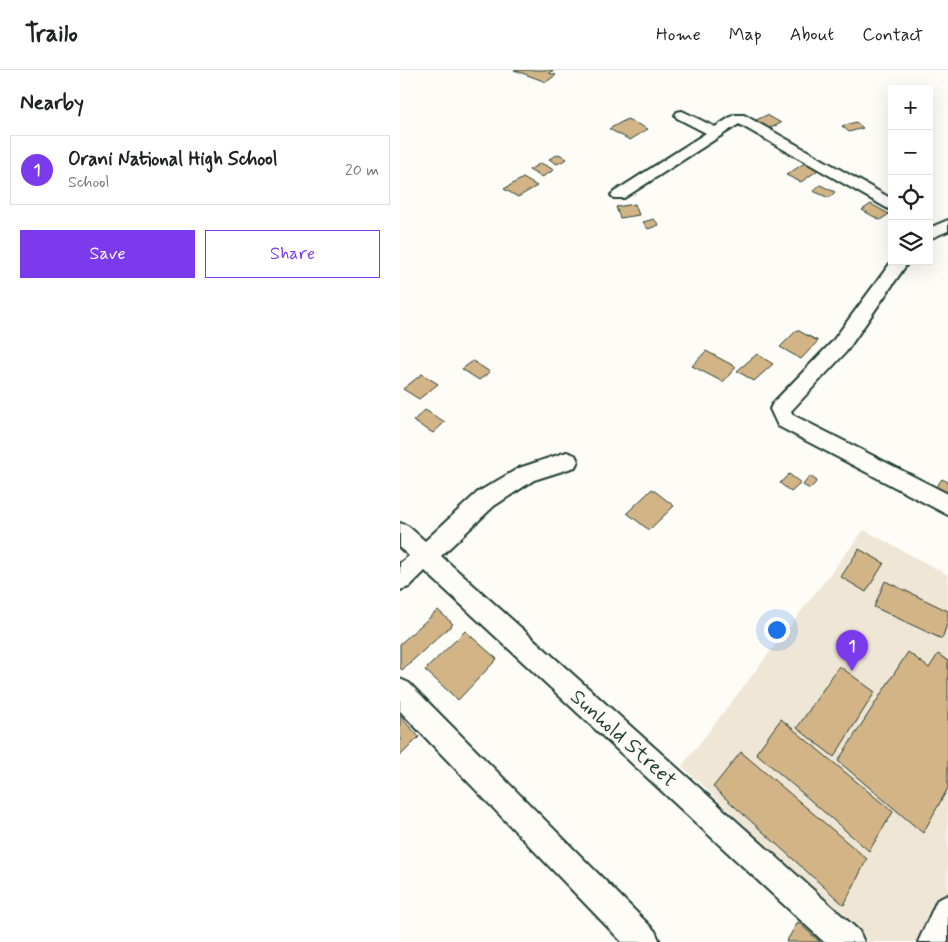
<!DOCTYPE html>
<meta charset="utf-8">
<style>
body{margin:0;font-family:Mynerve,sans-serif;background:#f6f6f6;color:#202124}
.controls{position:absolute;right:15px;top:15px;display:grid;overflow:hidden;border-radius:0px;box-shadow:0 5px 20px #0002}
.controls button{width:45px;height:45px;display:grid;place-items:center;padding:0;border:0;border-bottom:1px solid #e0e0e0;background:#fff;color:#202124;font:25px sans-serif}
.you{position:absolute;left:376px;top:559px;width:18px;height:18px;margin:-12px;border:4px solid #fff;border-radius:50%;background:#1a73e8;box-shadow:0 0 0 8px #1a73e833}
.badge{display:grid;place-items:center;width:32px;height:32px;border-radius:50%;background:#7c3aed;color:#fff;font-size:16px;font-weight:700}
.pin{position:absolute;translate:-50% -41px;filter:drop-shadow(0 1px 2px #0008)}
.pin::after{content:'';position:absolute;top:26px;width:18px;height:15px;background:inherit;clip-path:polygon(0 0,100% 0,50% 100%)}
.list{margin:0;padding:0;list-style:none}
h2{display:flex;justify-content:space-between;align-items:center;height:65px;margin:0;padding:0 20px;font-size:21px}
h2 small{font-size:16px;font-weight:400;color:#757577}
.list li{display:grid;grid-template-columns:32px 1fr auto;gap:15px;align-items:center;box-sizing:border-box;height:70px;margin:0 10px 10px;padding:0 10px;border:1px solid #e0e0e0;border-radius:0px}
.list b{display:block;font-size:19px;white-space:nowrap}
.list p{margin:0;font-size:16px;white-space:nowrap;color:#757577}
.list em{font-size:16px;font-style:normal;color:#757577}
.actions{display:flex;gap:10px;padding:15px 20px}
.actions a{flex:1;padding:11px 0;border:1px solid #7c3aed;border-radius:0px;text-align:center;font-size:18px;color:#7c3aed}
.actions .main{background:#7c3aed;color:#fff}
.icon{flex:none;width:28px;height:28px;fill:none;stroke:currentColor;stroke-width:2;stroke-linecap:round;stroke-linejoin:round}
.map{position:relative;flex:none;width:548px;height:872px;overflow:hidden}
header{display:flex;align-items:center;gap:30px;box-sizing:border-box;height:70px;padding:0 25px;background:#fff;border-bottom:1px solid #e0e0e0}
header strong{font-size:24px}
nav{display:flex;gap:28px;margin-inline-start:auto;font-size:18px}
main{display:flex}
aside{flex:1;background:#fff}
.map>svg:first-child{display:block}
.built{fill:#f0e6d5}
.building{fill:#d3b486;stroke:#1f3d34}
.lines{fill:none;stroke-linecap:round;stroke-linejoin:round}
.minor-casing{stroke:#1f3d34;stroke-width:4}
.minor{fill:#fdfcf7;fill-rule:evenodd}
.labels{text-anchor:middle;stroke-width:4.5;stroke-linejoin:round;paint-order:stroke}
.near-street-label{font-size:21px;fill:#1f3d34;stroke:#fdfcf7}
</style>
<header>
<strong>Trailo</strong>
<nav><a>Home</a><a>Map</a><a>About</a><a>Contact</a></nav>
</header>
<main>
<aside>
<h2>Nearby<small></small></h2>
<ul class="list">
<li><span class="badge">1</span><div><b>Orani National High School</b><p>School</p></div><em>20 m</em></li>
</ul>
<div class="actions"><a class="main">Save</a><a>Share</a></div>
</aside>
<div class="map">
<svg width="548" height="872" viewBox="0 0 548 872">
<rect width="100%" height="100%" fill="#fdfcf7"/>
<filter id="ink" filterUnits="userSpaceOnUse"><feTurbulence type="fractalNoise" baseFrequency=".02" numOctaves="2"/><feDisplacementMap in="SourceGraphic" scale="10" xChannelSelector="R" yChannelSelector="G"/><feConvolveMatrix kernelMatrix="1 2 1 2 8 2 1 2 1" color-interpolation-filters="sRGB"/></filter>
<g filter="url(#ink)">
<path class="built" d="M464 460 548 505V872H468L282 696Z"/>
<path class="building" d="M114 0H154L149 3 156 5 146 12Z
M367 45 381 53 368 59 354 51Z
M227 49 248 59 230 70 209 59Z
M456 52 463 58 449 62 442 56Z
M159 84 167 89 157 94 149 89Z
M408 91 421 98 401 112 386 105Z
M141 93 154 100 142 107 129 100Z
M123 108 137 116 118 127 104 119Z
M420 115 435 122 429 128 413 121Z
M235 134 239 145 220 148 216 137Z
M471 134 489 144 480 150 462 140Z
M254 149 259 155 248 159 243 152Z
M397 260 418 271 401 289 380 277Z
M306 281 336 297 323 312 292 296Z
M357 284 373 294 354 311 337 301Z
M73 291 90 302 79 310 62 299Z
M22 304 38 314 19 329 3 319Z
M25 340 45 352 33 363 13 351Z
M389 404 401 413 391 422 380 413Z
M410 406 417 411 410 419 403 415Z
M542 409 548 412V430L533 421Z
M252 419 274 436 249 460 227 443Z
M459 479 484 493 466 522 441 507Z
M485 511 548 541V551L542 569 474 537Z
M38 540 53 554 2 600 0 598V574Z
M65 561 97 589 58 630 25 600Z
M508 582 529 598 538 584 548 591V718L523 763 438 691Z
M439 596 475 622 434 687 397 658Z
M0 646 19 667 0 686Z
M381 649 493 742 469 781 356 683Z
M341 682 467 789 444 835 313 717Z
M398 852 420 872H386Z"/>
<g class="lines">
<g class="minor-casing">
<path id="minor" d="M282 41 315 57 334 45H344L492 129V141L339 54 224 128H214L211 125 214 122 306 63 277 48 275 45 277 42Z
M548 150V161L529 169V158Z
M492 191H509L446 282 391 341 393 345 548 424V445L378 356 370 339 373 333 432 272Z
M167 382 175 385 178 391 175 397 134 410 94 436 41 486 459 861 464 872H424L25 501 9 517 0 520V493L9 486 0 478V453L8 456 25 471 78 422 119 398Z
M0 609 9 613 255 861 260 872H222L0 641Z
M548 825V872H518L537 830Z"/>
</g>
<use href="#minor" class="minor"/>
</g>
</g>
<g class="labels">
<g class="near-street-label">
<text transform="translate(224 668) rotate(42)" y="7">Sunhold Street</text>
</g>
</g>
</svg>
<div class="controls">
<button>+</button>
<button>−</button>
<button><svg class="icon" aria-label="locate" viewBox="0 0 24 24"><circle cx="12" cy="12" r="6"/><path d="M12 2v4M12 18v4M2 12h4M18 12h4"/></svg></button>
<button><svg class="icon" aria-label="layers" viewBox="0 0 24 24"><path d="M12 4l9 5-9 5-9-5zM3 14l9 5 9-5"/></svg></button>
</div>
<div class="you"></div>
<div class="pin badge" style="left:452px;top:601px">1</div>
</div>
</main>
